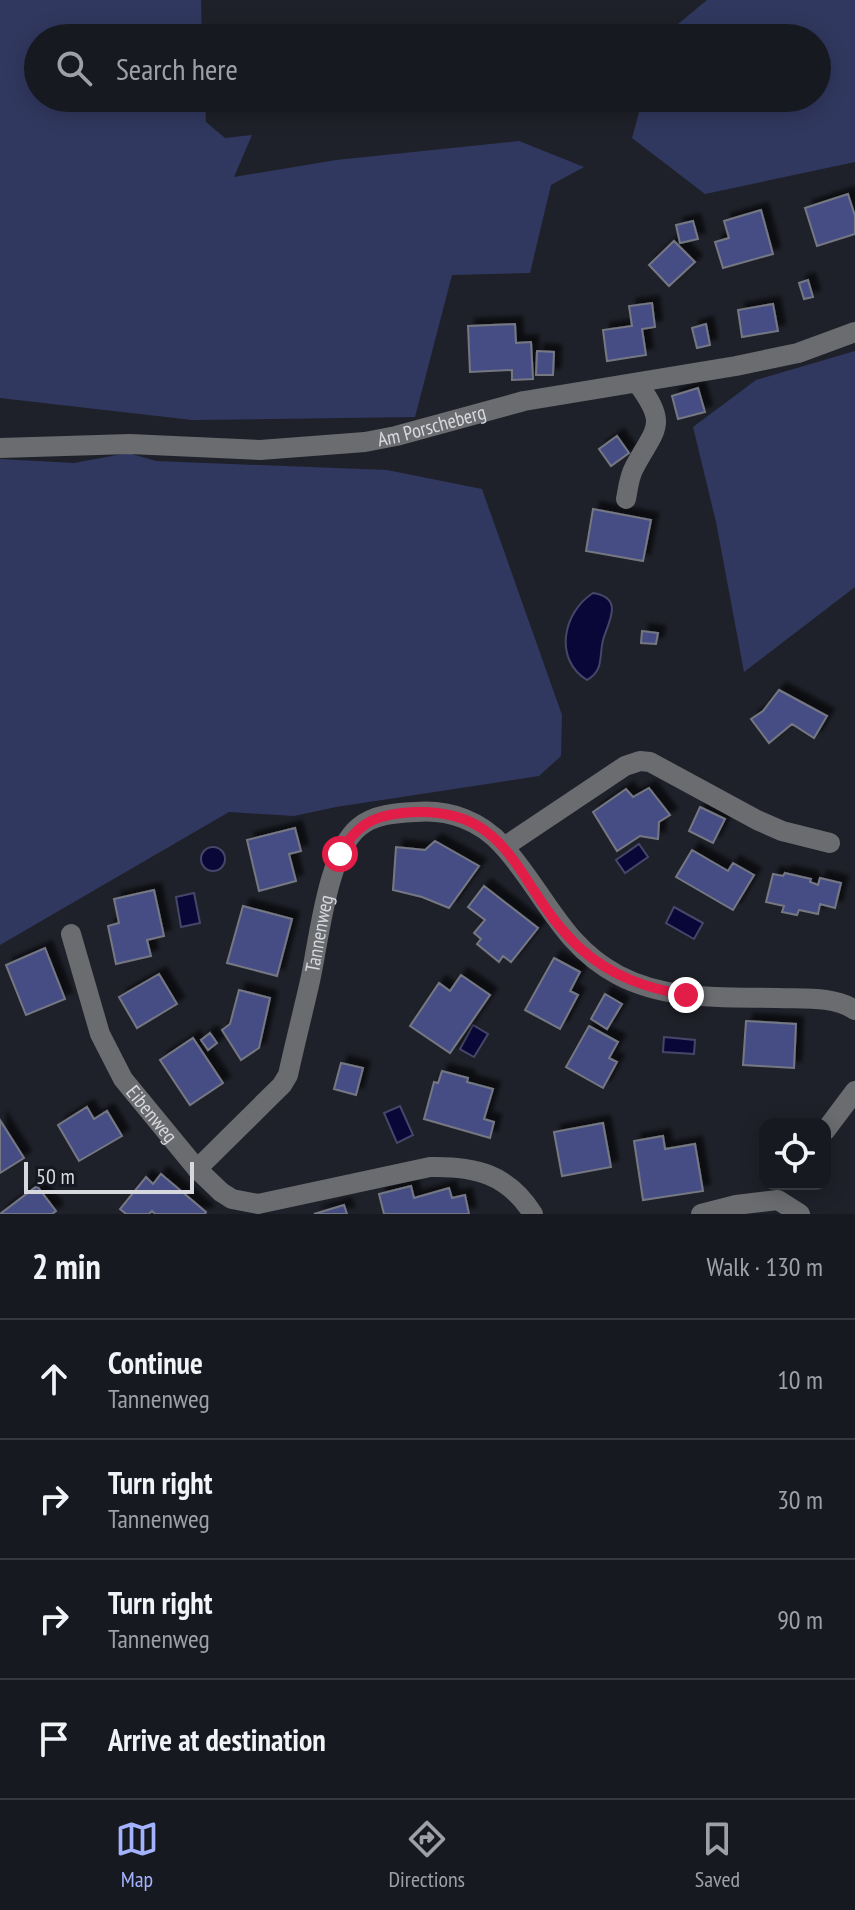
<!DOCTYPE html>
<meta charset="utf-8">
<style>
body{margin:0;font-family:"PT Sans Narrow",sans-serif;background:#24262d;color:#f1f3f6}
.controls{position:absolute;right:24px;bottom:24px;display:grid;overflow:hidden;border-radius:16px;box-shadow:0 4px 20px #0003}
.controls button{width:72px;height:72px;display:grid;place-items:center;padding:0;border:0;border-bottom:2px solid #36383e;background:#171920;color:#f1f3f6;font:40px sans-serif}
.scale{position:absolute;left:24px;bottom:20px;width:170px;box-sizing:border-box;padding-left:8px;border:4px solid #d7d9df;border-top:0;font-size:22px;line-height:28px;white-space:nowrap;color:#d7d9df;-webkit-text-stroke:6px #161821;paint-order:stroke}
.stop{position:absolute;width:24px;height:24px;margin:-18px;border:6px solid #e11d48;border-radius:50%;background:#fff}
.stop.end{background:#e11d48;border-color:#fff;box-shadow:0 2px 8px #0008}
.list{margin:0;padding:0;list-style:none}
h2{display:flex;justify-content:space-between;align-items:center;height:104px;margin:0;padding:0 32px;font-size:34px}
h2 small{font-size:26px;font-weight:400;color:#9ea0a5}
.list li{display:grid;grid-template-columns:52px 1fr auto;gap:24px;align-items:center;box-sizing:border-box;height:120px;padding:0 32px;border-top:2px solid #36383e}
.list b{display:block;font-size:30px;white-space:nowrap}
.list p{margin:0;font-size:26px;white-space:nowrap;color:#9ea0a5}
.list em{font-size:26px;font-style:normal;color:#9ea0a5}
.icon{flex:none;width:44px;height:44px;fill:none;stroke:currentColor;stroke-width:2;stroke-linecap:round;stroke-linejoin:round}
.map{position:relative;flex:none;width:855px;height:1214px;overflow:hidden}
.search{position:absolute;background:#171920;box-shadow:0 4px 20px #0003;left:24px;right:24px;top:24px;height:88px;display:flex;align-items:center;gap:20px;box-sizing:border-box;padding:0 28px;border-radius:44px;color:#9ea0a5;font-size:30px}
.sheet{height:584px;background:#171920}
nav{display:flex;justify-content:space-around;align-items:center;box-sizing:border-box;height:112px;border-top:2px solid #36383e;background:#171920;font-size:22px;color:#9ea0a5}
nav a{display:grid;justify-items:center;gap:4px}
nav .on{color:#a2b2fd}
.map>svg:first-child{display:block}
.green{fill:#31385f}
.water{fill:#090737;stroke:#474669;stroke-width:2}
.building{fill:#454e84;stroke:#757882;stroke-width:2;filter:url(#shadow)}
.lines{fill:none;stroke-linecap:round;stroke-linejoin:round}
.minor{stroke:#6a6c70;stroke-width:20}
.route{stroke:#e11d48;stroke-width:10}
.labels{text-anchor:middle;stroke-width:6;stroke-linejoin:round;paint-order:stroke}
.street-label{font-size:20px;fill:#d7d9df;stroke:#161821}
</style>
<div class="map">
<svg width="855" height="1214" viewBox="0 0 855 1214">
<defs>
<filter id="shadow"><feDropShadow dx="7" dy="-7" stdDeviation="2" flood-color="#0009"/></filter>
</defs>
<rect width="100%" height="100%" fill="#1f212a"/>
<path class="green" d="M0 0H201L202 38H38V98H205L206 122 225 138 252 135 234 177 336 160 519 141 584 167 551 185 530 273 452 275 415 417 192 420 0 398Z
M707 0H855V162L705 194 632 138 643 98H817V38H661Z
M855 351V587L744 672 716 522 693 427 756 380Z
M128 453 156 461 387 470 482 489 562 715 561 756 539 776 336 807 294 816 229 812 0 945V459L74 463Z"/>
<path class="water" d="M593 593C625 598 608 622 603 640 599 656 604 671 587 680 554 660 562 613 593 593Z
M639 844 648 857 625 873 616 860Z
M201 859a12 12 0 1 1 24 0a12 12 0 1 1-24 0Z
M194 893 200 923 181 927 176 897Z
M674 907 703 923 694 939 666 923Z
M473 1025 488 1034 474 1057 460 1049Z
M664 1037 695 1040 694 1054 663 1052Z
M400 1106 413 1135 397 1143 384 1113Z"/>
<path class="building" d="M848 194 855 216V234L817 246 805 208Z
M761 210 773 254 723 268 715 242 729 238 724 221Z
M693 221 698 239 680 243 676 225Z
M674 241 695 262 669 286 649 265Z
M808 280 813 297 804 299 799 283Z
M652 303 655 327 642 329 646 355 607 361 603 330 632 326 629 306Z
M773 304 778 331 742 337 738 310Z
M515 324 516 343 531 342 533 379 512 380V370L470 372 468 326Z
M706 324 710 345 697 348 692 328Z
M537 351 554 352 553 375H536Z
M698 388 705 412 678 419 672 396Z
M617 436 629 453 611 466 599 449Z
M593 509 651 520 643 561 586 551Z
M642 631 658 633 656 644 641 643Z
M779 690 827 716 814 738 792 724 769 743 751 719 763 711Z
M649 788 670 815 659 822 658 839 640 836 617 851 593 812 626 789 633 797Z
M700 807 725 819 713 843 689 831Z
M295 828 301 851 289 854 296 881 259 891 247 840Z
M435 841 479 866 449 908 422 897 393 890 396 847 425 850Z
M692 850 728 871 733 863 754 875 733 910 676 877Z
M785 873 811 879 810 882 818 885 820 878 841 883 835 908 820 904 818 914 799 910 797 915 782 912 784 906 766 902 773 874 783 876Z
M484 886 538 928 511 962 503 956 499 962 477 944 481 939 474 933 485 920 468 907Z
M154 890 164 936 147 940 151 956 116 964 108 926 119 923 114 899Z
M243 906 292 919 277 976 227 963Z
M45 948 65 999 26 1015 6 965Z
M554 958 580 972 570 991 578 995 560 1029 525 1010Z
M159 974 177 1004 137 1028 119 997Z
M461 975 490 995 450 1053 410 1026 439 983 450 991Z
M239 990 270 998 259 1048 241 1060 222 1030 230 1024Z
M605 994 622 1004 607 1029 591 1019Z
M746 1021 796 1024 794 1068 743 1065Z
M589 1026 618 1042 609 1058 617 1062 603 1088 566 1067Z
M210 1033 217 1043 208 1050 201 1040Z
M193 1038 223 1083 190 1105 160 1060Z
M341 1063 363 1068 356 1095 334 1089Z
M442 1071 468 1078 467 1082 493 1089 484 1119 494 1122 490 1138 424 1119 434 1082 438 1083Z
M87 1107 94 1119 107 1111 122 1136 79 1161 58 1125Z
M0 1120 24 1158 0 1173Z
M603 1123 611 1167 562 1176 554 1132Z
M663 1136 665 1149 695 1144 703 1191 643 1200 634 1141Z
M161 1174 206 1212 205 1214H155L152 1211 149 1214H126L120 1209 146 1177 153 1184Z
M37 1186 56 1211 52 1214H0Z
M411 1186 414 1198 449 1188 452 1198 465 1195 469 1214H384L379 1194Z
M344 1205 347 1214H314Z"/>
<g class="lines">
<g class="minor">
<path id="s1" d="M0 448 130 444 260 450 365 442 396 436 524 401 736 366 798 353 855 332"/>
<path d="M626 499C628 489 629 477 634 468 655 428 669 426 638 384"/>
<path d="M504 847 625 766 640 761 650 762 757 820 782 831 830 843"/>
<path id="s2" d="M71 934 100 1034 123 1079 197 1169 221 1192 232 1199 258 1204 430 1167C475 1166 508 1174 533 1214"/>
<path d="M825 1131 855 1091"/>
<path id="s3" d="M197 1169 282 1085 288 1075C295 1043 303 1012 310 981 319 941 327 853 359 827 375 814 397 813 416 812 449 809 481 821 503 846 544 891 561 945 618 975 667 1001 725 997 778 998 804 999 833 996 855 1010"/>
<path d="M701 1214 736 1205 778 1200 800 1214"/>
</g>
</g>
<g class="lines">
<path class="route" d="M340 854C355 827 371 816 402 813 516 802 514 889 581 949 611 976 646 988 686 995"/>
</g>
<g class="labels">
<g class="street-label">
<text dy="7" stroke="none"><textPath href="#s1" startOffset="434">Am Porscheberg</textPath></text>
<text dy="7" stroke="none"><textPath href="#s3" startOffset="276">Tannenweg</textPath></text>
<text dy="7" stroke="none"><textPath href="#s2" startOffset="200">Eibenweg</textPath></text>
</g>
</g>
</svg>
<div class="controls">
<button><svg class="icon" aria-label="locate" viewBox="0 0 24 24"><circle cx="12" cy="12" r="6"/><path d="M12 2v4M12 18v4M2 12h4M18 12h4"/></svg></button>
</div>
<div class="scale">50 m</div>
<div class="stop" style="left:340px;top:854px"></div>
<div class="stop end" style="left:686px;top:995px"></div>
<div class="search"><svg class="icon" aria-label="search" viewBox="0 0 24 24"><circle cx="10" cy="10" r="6"/><path d="M15 15l6 6"/></svg>Search here</div>
</div>
<section class="sheet">
<h2>2 min<small>Walk · 130 m</small></h2>
<ul class="list">
<li><svg class="icon" aria-label="ahead" viewBox="0 0 24 24"><path d="M12 20V5M6 11l6-6 6 6"/></svg><div><b>Continue</b><p>Tannenweg</p></div><em>10 m</em></li>
<li><svg class="icon" aria-label="right" viewBox="0 0 24 24"><path d="M7 20v-9h11M14 6l5 5-5 5"/></svg><div><b>Turn right</b><p>Tannenweg</p></div><em>30 m</em></li>
<li><svg class="icon" aria-label="right" viewBox="0 0 24 24"><path d="M7 20v-9h11M14 6l5 5-5 5"/></svg><div><b>Turn right</b><p>Tannenweg</p></div><em>90 m</em></li>
<li><svg class="icon" aria-label="arrive" viewBox="0 0 24 24"><path d="M6 21V4h12l-3 4 3 4H6"/></svg><div><b>Arrive at destination</b></div></li>
</ul>
</section>
<nav>
<a class="on"><svg class="icon" aria-label="map" viewBox="0 0 24 24"><path d="M3 6l6-2 6 2 6-2v14l-6 2-6-2-6 2zM9 4v14M15 6v14"/></svg>Map</a>
<a><svg class="icon" aria-label="directions" viewBox="0 0 24 24"><path d="M12 3l9 9-9 9-9-9zM9 14v-3h6M13 9l2 2-2 2"/></svg>Directions</a>
<a><svg class="icon" aria-label="saved" viewBox="0 0 24 24"><path d="M7 4h10v16l-5-4-5 4z"/></svg>Saved</a>
</nav>
